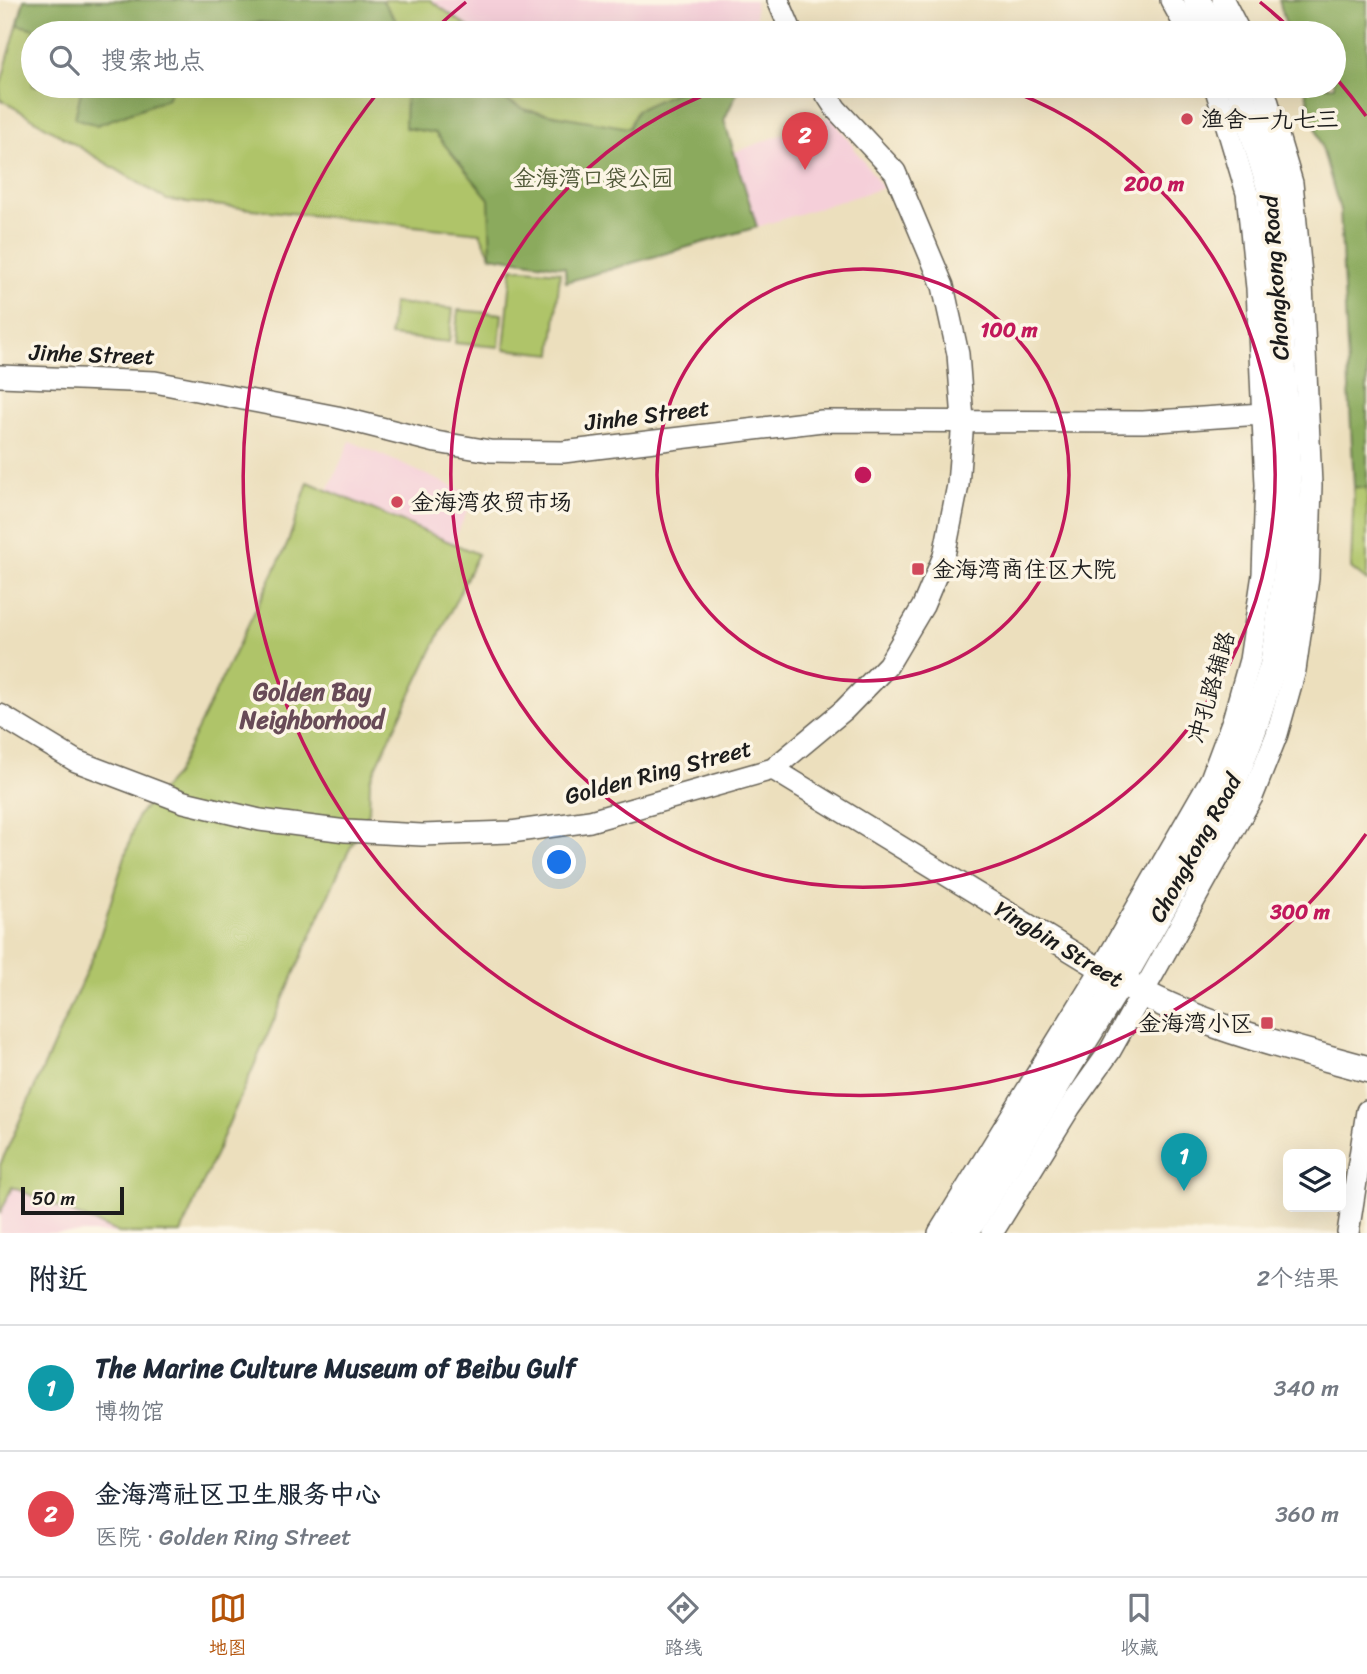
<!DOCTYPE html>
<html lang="zh">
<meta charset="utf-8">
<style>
body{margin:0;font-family:Sriracha,"LXGW WenKai TC",sans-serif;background:#f2f2f3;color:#1f2937}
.controls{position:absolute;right:21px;bottom:21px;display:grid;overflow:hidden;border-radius:10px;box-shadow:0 7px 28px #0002}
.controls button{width:63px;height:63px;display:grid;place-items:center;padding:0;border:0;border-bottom:2px solid #e0e1e3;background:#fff;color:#1f2937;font:35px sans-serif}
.scale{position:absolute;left:21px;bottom:18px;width:103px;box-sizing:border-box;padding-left:7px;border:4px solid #1c1c1c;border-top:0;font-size:19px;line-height:24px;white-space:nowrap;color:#1c1c1c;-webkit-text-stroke:5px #fcf5e5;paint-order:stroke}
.you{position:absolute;left:560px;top:863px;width:24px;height:24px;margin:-18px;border:5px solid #fff;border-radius:50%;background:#1a73e8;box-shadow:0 0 0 10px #1a73e833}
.badge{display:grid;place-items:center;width:46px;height:46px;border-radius:50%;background:#b45309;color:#fff;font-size:23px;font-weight:700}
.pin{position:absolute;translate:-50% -58px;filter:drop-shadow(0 2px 4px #0008)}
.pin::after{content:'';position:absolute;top:37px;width:24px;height:21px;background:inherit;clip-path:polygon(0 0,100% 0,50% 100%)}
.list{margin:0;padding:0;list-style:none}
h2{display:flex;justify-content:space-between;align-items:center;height:91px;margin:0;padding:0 28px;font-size:30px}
h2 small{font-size:23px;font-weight:400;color:#747a83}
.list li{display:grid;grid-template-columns:46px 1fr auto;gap:21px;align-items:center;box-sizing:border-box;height:126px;padding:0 28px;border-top:2px solid #e0e1e3}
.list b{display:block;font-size:26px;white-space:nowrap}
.list p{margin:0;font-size:23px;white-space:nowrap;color:#747a83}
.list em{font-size:23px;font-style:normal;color:#747a83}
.icon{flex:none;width:38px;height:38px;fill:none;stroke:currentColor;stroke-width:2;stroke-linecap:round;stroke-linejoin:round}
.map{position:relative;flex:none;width:1367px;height:1233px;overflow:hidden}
.search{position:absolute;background:#fff;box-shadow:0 7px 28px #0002;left:21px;right:21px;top:21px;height:77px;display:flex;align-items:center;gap:18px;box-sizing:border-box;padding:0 24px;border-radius:38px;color:#747a83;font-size:26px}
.sheet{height:343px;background:#fff}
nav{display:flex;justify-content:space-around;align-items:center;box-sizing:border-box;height:98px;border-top:2px solid #e0e1e3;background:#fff;font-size:19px;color:#747a83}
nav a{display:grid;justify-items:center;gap:4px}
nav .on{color:#b45309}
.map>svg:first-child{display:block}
.built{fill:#f5cfd9}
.green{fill:#afc469;stroke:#667042;stroke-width:2}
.forest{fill:#8baa5d;stroke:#54633c;stroke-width:2}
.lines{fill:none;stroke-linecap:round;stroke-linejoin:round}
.minor-casing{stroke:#656054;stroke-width:24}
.major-casing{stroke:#656054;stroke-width:29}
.minor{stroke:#fff;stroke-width:21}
.major{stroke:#fff;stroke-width:26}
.ring{fill:none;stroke:#c2185b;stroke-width:3.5}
.poi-dot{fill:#d1495b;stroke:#fcf5e5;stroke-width:2.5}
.labels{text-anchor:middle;stroke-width:7;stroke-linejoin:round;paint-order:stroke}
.poi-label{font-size:23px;fill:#1c1c1c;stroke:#fcf5e5;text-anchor:start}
.park-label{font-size:23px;fill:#4f5737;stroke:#fcf5e5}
.street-label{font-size:23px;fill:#1c1c1c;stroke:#fcf5e5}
.neighbourhood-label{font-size:24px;font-weight:bold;fill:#684b57;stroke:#fcf5e5}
.centre{fill:#c2185b;stroke:#fcf5e5;stroke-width:3.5}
.ring-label{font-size:21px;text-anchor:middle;font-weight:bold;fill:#c2185b;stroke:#fcf5e5;stroke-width:7;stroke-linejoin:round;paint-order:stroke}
</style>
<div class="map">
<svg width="1367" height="1233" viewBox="0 0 1367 1233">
<rect width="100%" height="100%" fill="#fcf5e5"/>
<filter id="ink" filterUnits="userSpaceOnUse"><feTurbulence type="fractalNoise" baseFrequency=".0143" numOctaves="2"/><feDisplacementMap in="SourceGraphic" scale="14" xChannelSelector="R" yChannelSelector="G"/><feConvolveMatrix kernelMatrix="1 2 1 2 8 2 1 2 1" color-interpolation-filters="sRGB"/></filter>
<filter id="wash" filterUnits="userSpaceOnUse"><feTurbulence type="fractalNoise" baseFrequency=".00686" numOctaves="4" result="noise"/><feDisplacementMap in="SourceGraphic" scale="28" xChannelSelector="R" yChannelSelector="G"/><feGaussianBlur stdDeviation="1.57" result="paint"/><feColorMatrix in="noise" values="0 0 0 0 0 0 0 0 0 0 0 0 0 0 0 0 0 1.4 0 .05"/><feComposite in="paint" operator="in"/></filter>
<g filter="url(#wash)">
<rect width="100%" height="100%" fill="#ecdfbd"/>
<path class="built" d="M430 0H755L756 23 742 33H477Z
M831 116 883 188 757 227 735 152Z
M350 441 474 496 444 563 320 508Z
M12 1187 119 1233H0V1214Z"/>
<path class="green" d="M24 0H430L477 33H33V86H740L724 120 757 227 566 282 565 267 491 256 480 233 167 200 0 99V87Z
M512 268 560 272 552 354 504 349Z
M393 303 453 309 449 342 390 336Z
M458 310 502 314 499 347 455 343Z
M308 482 478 554 370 780 369 812 343 862 181 1233H119L12 1187 0 1214V1165L95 952 138 815 175 775 287 545Z
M1354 487H1367V581L1351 568Z"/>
<path class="forest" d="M24 0H382L405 33H335L333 28 257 22 231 33H52L18 25Z
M1279 0H1367V488L1354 487 1340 210 1304 86H1334V33H1288Z
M82 86H173L167 99 97 125 75 118Z
M397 86H477L526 110 629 128 637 110 689 86H740L724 120 757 227 566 282 565 267 491 256 489 199 435 133 405 128 406 88Z"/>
</g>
<g filter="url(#ink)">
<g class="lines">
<g class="minor-casing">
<path id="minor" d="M778 0 792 33
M1171 0 1189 33
M1223 0 1240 33
M0 376 155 382 337 417 436 442 490 451 563 452 822 421 1143 422 1306 411
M0 715 76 761 184 802 260 820 346 831 422 835 511 832 590 821 773 769 844 710 888 665 923 606 944 556 958 485 963 420 958 354 943 286 895 172 836 109 821 86
M773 769 1112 976
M939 1233 1101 970 1211 779 1233 720 1250 660 1263 574 1266 485 1257 288 1247 193 1215 86
M992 1233 1070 1107 1110 1051 1252 797 1277 734 1295 670 1308 578 1311 485 1302 284 1292 183 1263 86
M1348 1233 1367 1111"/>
</g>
<g class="major-casing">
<path id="major" d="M1197 0 1215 33
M1121 981C1196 1026 1284 1046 1367 1069
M965 1233 1121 981 1231 788 1254 727 1273 665 1286 576 1288 485 1279 286 1270 188 1239 86"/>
</g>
<use href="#minor" class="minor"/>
<use href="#major" class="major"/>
</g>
</g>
<g class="ring">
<circle cx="863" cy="475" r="206"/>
<path d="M1001 87A412 412 0 1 1 725 87"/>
<path d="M1366 834A618 618 0 1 1 383 86M434 30A618 618 0 0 1 466 2M1260 2A618 618 0 0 1 1292 30M1336 78A618 618 0 0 1 1366 116"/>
</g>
<g class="poi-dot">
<circle cx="1187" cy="119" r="7"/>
<circle cx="397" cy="502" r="7"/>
<rect x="911" y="562" width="14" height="14" rx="3.5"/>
<rect x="1260" y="1016" width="14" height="14" rx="3.5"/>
</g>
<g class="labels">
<g class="poi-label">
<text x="1201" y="127">渔舍一九七三</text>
<text x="411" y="510">金海湾农贸市场</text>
<text x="932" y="577">金海湾商住区大院</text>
<text x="1253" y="1031" text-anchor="end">金海湾小区</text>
</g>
<g class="park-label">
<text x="593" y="186">金海湾口袋公园</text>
</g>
<g class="street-label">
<text transform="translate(1275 278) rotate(-94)" y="8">Chongkong Road</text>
<text transform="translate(92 354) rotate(2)" y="8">Jinhe Street</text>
<text transform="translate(647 415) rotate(-7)" y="8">Jinhe Street</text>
<text transform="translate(1211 687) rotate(-74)" y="8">冲孔路辅路</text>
<text transform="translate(658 772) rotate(-15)" y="8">Golden Ring Street</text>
<text transform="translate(1195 848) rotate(-61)" y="8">Chongkong Road</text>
<text transform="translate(1059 944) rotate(31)" y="8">Yingbin Street</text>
</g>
<g class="neighbourhood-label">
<text x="312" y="700">Golden Bay<tspan x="312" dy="28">Neighborhood</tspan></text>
</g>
</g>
<circle cx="863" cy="475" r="10" class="centre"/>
<g class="ring-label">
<text x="1154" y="191">200 m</text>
<text x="1009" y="337">100 m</text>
<text x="1300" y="919">300 m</text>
</g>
</svg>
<div class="controls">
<button><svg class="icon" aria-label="layers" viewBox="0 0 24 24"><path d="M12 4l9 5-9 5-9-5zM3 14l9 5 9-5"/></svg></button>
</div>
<div class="scale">50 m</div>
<div class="you"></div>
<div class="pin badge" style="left:1184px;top:1191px;background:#0f9aa8">1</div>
<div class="pin badge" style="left:805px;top:170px;background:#e0444e">2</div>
<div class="search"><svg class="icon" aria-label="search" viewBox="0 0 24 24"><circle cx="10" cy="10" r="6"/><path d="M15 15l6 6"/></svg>搜索地点</div>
</div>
<section class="sheet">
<h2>附近<small>2个结果</small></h2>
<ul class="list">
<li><span class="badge" style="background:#0f9aa8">1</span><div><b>The Marine Culture Museum of Beibu Gulf</b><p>博物馆</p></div><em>340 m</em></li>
<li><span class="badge" style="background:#e0444e">2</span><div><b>金海湾社区卫生服务中心</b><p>医院 · Golden Ring Street</p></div><em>360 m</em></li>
</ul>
</section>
<nav>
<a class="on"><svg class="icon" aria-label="map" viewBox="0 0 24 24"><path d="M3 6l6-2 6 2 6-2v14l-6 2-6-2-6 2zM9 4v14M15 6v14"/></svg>地图</a>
<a><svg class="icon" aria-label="directions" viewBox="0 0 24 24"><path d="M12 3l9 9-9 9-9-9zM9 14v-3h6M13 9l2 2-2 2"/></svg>路线</a>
<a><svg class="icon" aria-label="saved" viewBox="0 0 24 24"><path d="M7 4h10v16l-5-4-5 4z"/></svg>收藏</a>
</nav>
